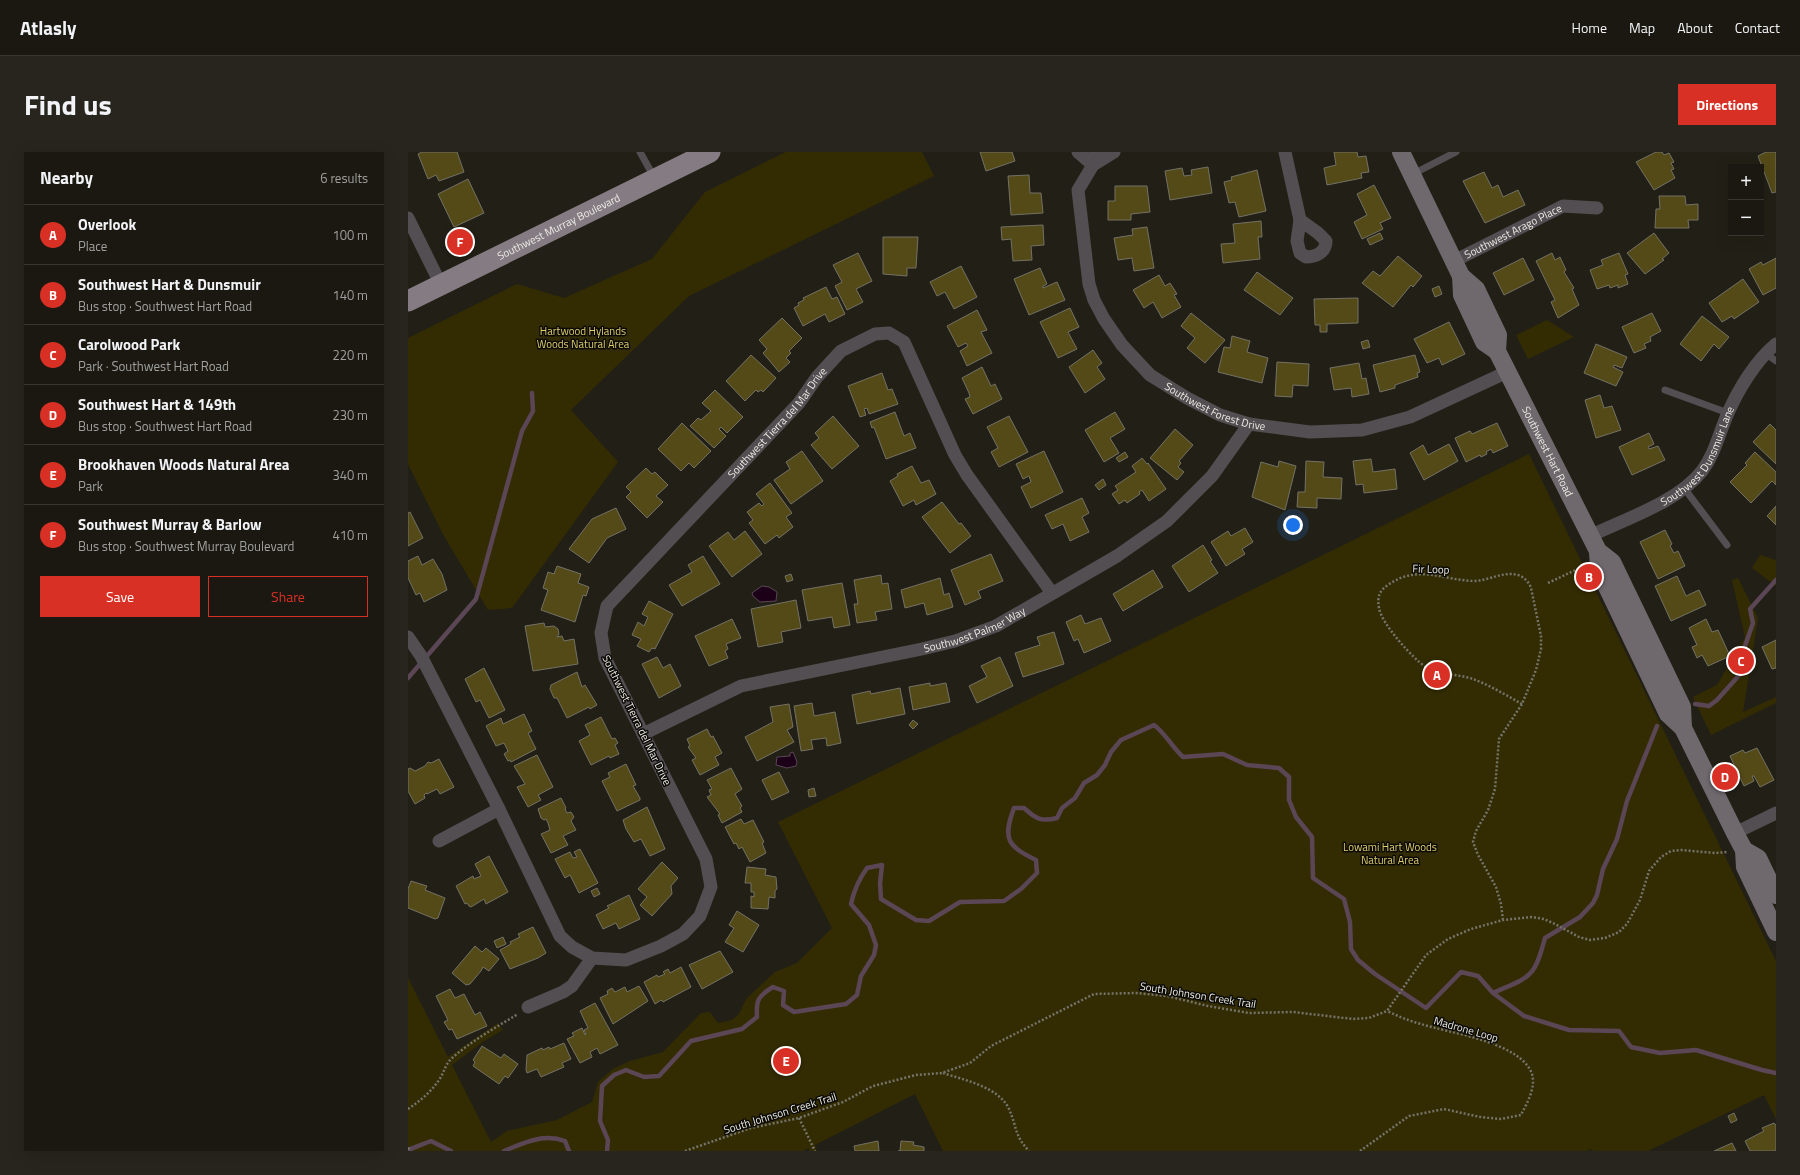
<!DOCTYPE html>
<meta charset="utf-8">
<style>
body{margin:0;font-family:"Titillium Web",sans-serif;background:#27251e;color:#f1f3f6}
.controls{position:absolute;right:12px;top:12px;display:grid;overflow:hidden;border-radius:0px;box-shadow:0 4px 16px #0002}
.controls button{width:36px;height:36px;display:grid;place-items:center;padding:0;border:0;border-bottom:1px solid #383730;background:#1a1810;color:#f1f3f6;font:20px sans-serif}
.you{position:absolute;left:885px;top:373px;width:14px;height:14px;margin:-10px;border:3px solid #fff;border-radius:50%;background:#1a73e8;box-shadow:0 0 0 6px #1a73e833}
.badge{display:grid;place-items:center;width:26px;height:26px;border-radius:50%;background:#d93025;color:#fff;font-size:13px;font-weight:700}
.pin{position:absolute;translate:-50% -50%;border:2px solid #fff;box-shadow:0 1px 4px #0006}
.list{margin:0;padding:0;list-style:none}
h2{display:flex;justify-content:space-between;align-items:center;height:52px;margin:0;padding:0 16px;font-size:17px}
h2 small{font-size:13px;font-weight:400;color:#9fa09f}
.list li{display:grid;grid-template-columns:26px 1fr auto;gap:12px;align-items:center;box-sizing:border-box;height:60px;padding:0 16px;border-top:1px solid #383730}
.list b{display:block;font-size:15px;white-space:nowrap}
.list p{margin:0;font-size:13px;white-space:nowrap;color:#9fa09f}
.list em{font-size:13px;font-style:normal;color:#9fa09f}
.actions{display:flex;gap:8px;padding:12px 16px}
.actions a{flex:1;padding:9px 0;border:1px solid #d93025;border-radius:0px;text-align:center;font-size:14px;color:#d93025}
.actions .main{background:#d93025;color:#fff}
.map{position:relative;flex:none;width:1368px;height:999px;overflow:hidden;border-radius:0px}
header{display:flex;align-items:center;gap:24px;box-sizing:border-box;height:56px;padding:0 20px;background:#1a1810;border-bottom:1px solid #383730}
header strong{font-size:19px}
nav{display:flex;gap:22px;margin-inline-start:auto;font-size:14px}
.intro{display:flex;align-items:center;justify-content:space-between;box-sizing:border-box;height:96px;padding:0 24px}
h1{margin:0;font-size:28px}
.button{padding:10px 18px;border-radius:0px;background:#d93025;color:#fff;font-size:14px;font-weight:700}
main{display:flex;gap:24px;padding:0 24px}
aside{flex:1;background:#1a1810;border-radius:0px;box-shadow:0 4px 16px #0002}
.map>svg:first-child{display:block}
.green{fill:#332c02}
.water{fill:#1c0018;stroke:#5a4655}
.lines{fill:none;stroke-linecap:round;stroke-linejoin:round}
.stream{stroke:#5a4655;stroke-width:4.5}
.building{fill:#544a18;stroke:#737165}
.path{stroke:#75736a;stroke-width:2.5;stroke-dasharray:2 2;stroke-linecap:butt}
.service{stroke:#534e52;stroke-width:7}
.minor{stroke:#534e52;stroke-width:13}
.secondary{stroke:#6f686d;stroke-width:18}
.primary{stroke:#857c83;stroke-width:21}
.labels{text-anchor:middle;stroke-width:3;stroke-linejoin:round;paint-order:stroke}
.street-label{font-size:11px;fill:#ecebe4;stroke:#0b0a06}
.park-label{font-size:11px;fill:#e0ce6f;stroke:#0b0a06}
</style>
<header>
<strong>Atlasly</strong>
<nav><a>Home</a><a>Map</a><a>About</a><a>Contact</a></nav>
</header>
<div class="intro"><h1>Find us</h1><a class="button">Directions</a></div>
<main>
<aside>
<h2>Nearby<small>6 results</small></h2>
<ul class="list">
<li><span class="badge">A</span><div><b>Overlook</b><p>Place</p></div><em>100 m</em></li>
<li><span class="badge">B</span><div><b>Southwest Hart &amp; Dunsmuir</b><p>Bus stop · Southwest Hart Road</p></div><em>140 m</em></li>
<li><span class="badge">C</span><div><b>Carolwood Park</b><p>Park · Southwest Hart Road</p></div><em>220 m</em></li>
<li><span class="badge">D</span><div><b>Southwest Hart &amp; 149th</b><p>Bus stop · Southwest Hart Road</p></div><em>230 m</em></li>
<li><span class="badge">E</span><div><b>Brookhaven Woods Natural Area</b><p>Park</p></div><em>340 m</em></li>
<li><span class="badge">F</span><div><b>Southwest Murray &amp; Barlow</b><p>Bus stop · Southwest Murray Boulevard</p></div><em>410 m</em></li>
</ul>
<div class="actions"><a class="main">Save</a><a>Share</a></div>
</aside>
<div class="map">
<svg width="1368" height="999" viewBox="0 0 1368 999">
<rect width="100%" height="100%" fill="#222016"/>
<path class="green" d="M378 0H514L526 24 281 144 163 258 210 310 104 456 80 458 36 384 0 312V186L109 132 156 146 244 107 297 40Z
M1139 168 1166 185 1120 207 1108 183Z
M1121 302 1368 809V967L1356 943 1240 999H1185L1184 997 1179 999H535L507 942 407 993 409 999H402L400 996 395 999H0V826L40 905 90 871 95 878 76 889 44 913 83 990 99 979 149 968 184 950 190 930 205 917 222 909 255 900 293 861 302 860 310 871 324 868 331 862 338 847 367 820 389 811 424 776 370 670Z
M1352 403 1368 408V434L1344 416Z
M1330 426 1350 466 1335 560 1368 545V551L1303 583 1285 545 1309 533 1337 485 1324 428Z"/>
<path class="water" d="M354 434 361 435 369 440 368 449 352 450 345 444 344 441Z
M385 600 389 610 388 614 379 616 368 613 369 605 382 604V601Z"/>
<g class="lines">
<path class="stream" d="M0 526 68 447 114 279 125 259 124 241
M1287 552 1301 554 1309 548 1334 520 1331 511 1345 471 1342 457 1368 428
M1085 841C1123 824 1126 827 1137 786L1172 765 1185 751 1189 743 1195 717 1209 687 1219 649 1249 574
M0 998 23 989 43 999
M96 999C116 991 135 981 157 989L161 999
M199 999 200 988 192 969 194 934 206 923 218 918 236 925 251 924 283 889 334 877 349 865C348 848 350 844 365 835L376 839 375 853 386 860 438 852 449 843 453 824 466 803 468 793 461 773 443 752C446 738 451 727 459 716L474 713 472 731 473 747 508 768 521 769 552 750 596 749 613 737 629 721 628 708C600 694 594 688 606 656H616C628 667 633 670 649 666L654 656 667 646 676 631 689 623 697 613 703 600 713 588 746 573C758 582 764 595 775 605L815 602 839 613 871 616 881 625V648L888 665 904 685 905 726 936 747 942 770 943 797 950 808 967 822 1018 856 1053 820 1070 824 1085 841 1116 864 1161 878 1211 879 1223 895 1252 901 1288 898 1354 918 1368 921"/>
</g>
<path class="building" d="M14 0H49L56 20 31 29 28 23 20 27 10 2Z
M572 0H604L607 9 578 19Z
M926 0H949L950 5 958 4 961 20 953 21 954 26 919 33 916 16 928 13Z
M1248 0H1254L1256 3 1261 1 1266 10 1263 11 1266 17 1263 18 1267 26 1246 38 1228 10Z
M1358 0H1368V40L1364 41 1350 4Z
M800 15 804 41 762 48 757 19 774 16 776 24 784 23 783 18Z
M849 18 858 59 831 65 827 50 821 51 816 30 824 28 823 25Z
M1076 20 1084 36 1090 33 1095 45 1110 38 1117 53 1077 71 1055 29Z
M621 23 622 41H633L635 61 603 63 600 24Z
M60 27 76 61 46 75 30 42Z
M966 33 983 66 972 71 975 77 954 87 946 70 959 63 949 42Z
M707 34H739L742 60 723 62V68H700V49H707Z
M1251 44H1277L1278 53 1290 52V68H1280L1281 76H1247L1248 57H1252Z
M853 69 854 85H850L852 107 815 111 813 92 827 91 825 72Z
M635 73 636 93 623 94 624 108 605 109 603 87 594 88 593 75Z
M739 75 746 116 726 119 724 106 710 108 706 86 725 83 724 77Z
M972 81 975 87 962 93 959 87Z
M1246 81 1261 101 1254 107 1256 108 1237 122 1219 101Z
M475 85H510L508 116H499V124L475 122Z
M450 101 464 129 448 137 455 150 439 158 427 134 434 130 425 113Z
M1144 101 1147 108 1152 105 1158 118 1156 120 1166 136 1164 137 1171 153 1150 166 1143 150 1147 148 1128 109Z
M1211 101 1220 122 1217 123 1220 132 1210 136V133L1202 136 1201 133 1189 137 1182 118 1195 113 1193 108Z
M990 104 1014 124 1005 135 1003 133 985 155 954 131 965 119 972 124Z
M1115 106 1126 128 1096 143 1085 121Z
M1368 106V136L1355 143 1341 117 1353 110 1355 113Z
M553 114 569 145 546 157 537 140 529 144 522 130Z
M632 116 639 132 635 134V136L649 130 657 148 621 163 606 127Z
M849 120 885 146 872 163 836 138Z
M751 123 757 134 762 131 769 142 766 143 773 155 754 166 745 150 736 156 725 138Z
M1335 127 1351 150 1326 167 1324 164 1314 170 1301 151Z
M1031 134 1034 142 1027 145 1024 137Z
M418 135 424 147 429 145 437 162 421 170 417 162 395 174 386 156 391 153 390 151 396 148 395 146Z
M950 146V171L919 172V180H912V173H907L906 147Z
M662 156 671 175 660 180 669 197 650 206 632 170Z
M569 158 579 178 573 180 584 201 559 214 552 199 560 194 558 191 550 195 539 174Z
M783 161 817 188 797 211 779 196 787 186 773 174Z
M1244 161 1253 179 1242 185 1243 189 1236 192 1238 196 1226 201 1214 175Z
M1294 164 1321 185 1311 197 1306 192 1293 209 1272 192Z
M374 166 394 186 381 199 383 201 378 206 382 210 371 220 355 201 359 197 351 188Z
M1041 170 1057 202 1034 213 1031 206 1019 211 1006 187Z
M824 184 842 189 839 200 860 206 854 231 810 220 816 195 822 196Z
M960 188 962 195 955 197 953 190Z
M1188 192 1219 205 1214 216 1206 213 1205 215 1215 220 1208 234 1176 221Z
M685 198 694 211 689 215 697 227 677 241 661 215Z
M343 203 368 226 355 240 353 238 350 240 348 238 337 249 318 229Z
M1007 203 1012 220 1009 221 1010 225 987 233V236L972 240 965 213Z
M869 210 901 212 900 234 885 233 884 245 867 244Z
M951 211 954 227 958 226 961 242 944 245 943 236 926 238 922 216Z
M574 215 583 234 587 232 594 247 565 262 557 247 562 245 561 241 554 226Z
M474 221 480 238 484 237 490 252 461 262 459 256 456 257 458 263 452 265 440 234Z
M307 238 335 265 319 281 313 275 311 277 318 284 306 296 282 274 290 266 293 268 303 259 294 251Z
M1192 243 1196 256 1204 254 1213 278 1188 286 1177 248Z
M487 260 496 284 502 281 508 296 478 307 466 275 464 276 462 270Z
M707 260 717 277 702 286 711 301 696 310 677 278Z
M425 264 451 294 424 317 403 293 411 286 407 281Z
M601 264 620 300 591 315 583 300 590 296 579 275Z
M274 271 303 299 286 316 281 311 273 319 250 297Z
M1089 271 1100 294 1085 301 1083 297 1078 300 1079 302 1073 305 1072 303 1058 310 1047 286 1062 279 1064 282Z
M1362 272 1368 278V312L1345 290Z
M767 277 785 293 771 309 773 311 770 315 776 320 769 328 742 306Z
M1241 281 1246 292 1240 295 1241 297 1250 294 1257 308 1224 323 1211 295Z
M1041 292 1050 309 1016 328 1002 301 1015 293 1020 303Z
M394 299 415 329 383 352 366 328 382 317 378 310Z
M636 299 655 340 623 356 613 335 623 330 621 324 615 327 608 312Z
M717 300 720 305 711 310 708 306Z
M1347 300 1368 320V333L1364 329 1343 351 1322 330 1339 313 1337 311Z
M734 306 739 312 740 311 758 337 741 349 734 338 731 340 732 342 719 351 717 348 711 352 704 342 710 338 707 334 728 320 724 314Z
M963 307 965 320 987 317 989 337 956 341 955 332 948 333 945 309Z
M871 309 888 314 877 358 844 345 853 310 870 315Z
M898 309 916 310 915 325 934 326 933 347 909 346V356L889 355 890 340H897Z
M504 314 513 331 521 328 528 342 508 353 506 348 495 354 482 329 490 324 489 322Z
M238 316 244 322 247 320 260 333 248 344 255 350 239 366 218 345 223 340 218 335Z
M695 327 698 333 691 338 687 333Z
M362 331 384 361 378 365 385 375 371 386 369 383 357 392 341 371 345 368 339 360 351 351 354 354 356 352 348 342Z
M674 346 681 361 674 365 681 380 662 389 655 372 644 377 637 363Z
M534 350 551 372 553 371 563 384 542 401 514 365Z
M1368 354V373L1359 364Z
M208 356 218 377 199 386 181 411 161 397 184 367Z
M2 360 15 386 0 394V361Z
M837 376 845 390 834 397 837 402 818 414 803 390 820 379 823 384Z
M1257 378 1264 392 1262 394 1266 401 1270 399 1277 414 1250 427 1232 390Z
M337 379 354 402 324 425 301 394 320 380 326 388Z
M795 393 804 408 802 409 810 421 781 440 764 414Z
M583 402 595 429 570 439 573 446 557 453 543 418Z
M10 404 14 413 25 407 34 422 39 438 16 450 12 441 8 443 0 426V409Z
M295 404 312 432 274 454 261 433 284 420 280 413Z
M149 414 173 422 170 431 181 435 178 444 175 443 167 470 133 458 140 438 135 436 140 420 146 422Z
M745 418 755 435 715 459 705 442Z
M383 422 385 428 379 430 377 424Z
M473 423 474 432 480 431 484 457 467 460 469 468 449 471 446 452H450L446 428Z
M1269 424 1278 444 1291 438 1298 453 1263 469 1247 434Z
M532 426 536 443 541 441 545 455 519 463 516 451 497 456 493 438Z
M434 431 442 473 426 476 424 465 400 469 394 438Z
M388 448 393 476 373 480 375 490 350 495 343 457Z
M241 449 265 462 247 497 244 496 241 500 229 494 233 487 224 483 230 470 236 474 240 465 234 462Z
M673 463 677 472 693 466 703 489 676 501 670 487 666 489 658 470Z
M324 467 333 486 318 492 320 497 317 499 320 506 301 514 287 484Z
M1298 467 1304 480 1310 478 1322 504 1300 514 1294 503 1289 506 1284 495 1289 493 1281 476Z
M136 471 137 475 146 474 150 477 151 482 149 485 154 484 156 489 166 487 170 512 125 519 117 474Z
M646 480 656 512 615 525 607 501 632 493 629 485Z
M1368 488V516L1364 517 1354 495Z
M249 505 255 516 262 512 273 534 251 546 234 512Z
M592 505 605 534 569 551 561 534 579 525 573 514Z
M76 516 97 558 81 566 72 548 68 550 57 527Z
M169 520 174 535 177 533 189 553 182 557 181 555 159 566 149 546H146L142 537 143 533Z
M522 531V534L538 531 542 550 505 558 501 535Z
M492 536 497 562 449 572 444 543 462 539 463 542Z
M404 551 406 564 427 560 433 591 419 594 418 586 403 588 405 597 393 599 386 554Z
M381 552 385 575 379 578 386 590 349 609 337 585 365 570 362 555Z
M116 562 124 579 120 581 128 597 103 610 102 608 100 609 96 602 100 599 96 591 88 594 78 574 93 566 95 572Z
M193 565 204 587 207 586 210 591 207 593 211 602 202 606 201 604 183 613 171 589 182 583 177 573Z
M505 568 510 572 505 577 501 573Z
M299 577 303 585 305 584 314 601 307 605 311 613 292 623 284 608 288 606 280 595 282 594 279 587Z
M1349 596 1366 628 1352 635 1346 624H1344L1346 629 1336 634 1322 604 1335 598 1337 601Z
M129 603 145 635 130 643 133 648 120 655 109 635 117 632 106 614Z
M31 607 46 635 32 642 29 637 19 642 18 641 16 643 17 646 7 652 0 639V617L2 616 7 619 17 614 20 610 23 611Z
M218 612 228 633 225 634 232 646V648L209 659 194 629 202 625 200 621Z
M323 616 334 637 327 642 334 654 332 656 334 660 314 671 310 663 312 662 299 645 303 643 301 638 304 637 299 628Z
M371 620 381 640 364 648 354 628Z
M406 636 408 644 401 645 400 638Z
M153 646 158 656 157 657 159 661 163 660 166 665 163 669 168 678 155 684 160 693 143 701 133 682 142 678 140 671 138 667 136 668 133 666 130 657Z
M239 655 257 697 242 704 233 687 226 690 218 677 215 668Z
M333 667 336 672 345 668 356 690 354 691 358 701 342 710 334 695 331 697 328 691 326 692 317 675Z
M172 697 190 731 171 741 162 723 157 726 147 707 162 700 165 706 169 705 166 700Z
M81 704 100 740 78 752 76 747 63 755 61 754 59 751 57 752 48 734 65 724 66 727 73 724 67 712Z
M254 710 270 726 263 734 264 742 244 764 232 753 239 745 230 737Z
M339 715 358 717 357 723 368 725 369 737 367 739V746L361 745 360 757 343 756V744L346 745V740H343V731H337Z
M3 729 19 734 17 738 37 746 30 766 27 767 0 756V737Z
M189 736 192 742 186 745 183 739Z
M221 743 232 767 211 777 208 771 195 777 188 763 201 756 199 754Z
M329 759 351 773 335 800 317 790 326 776 321 773Z
M125 775 138 801 130 806 102 817 92 798 103 792 102 790 112 785 110 782Z
M95 785 98 792 89 796 86 789Z
M67 794 74 800 78 796 91 807 81 819 75 815 73 819 62 832 58 833 44 821Z
M312 799 325 820 294 837 281 813Z
M273 815 283 835 255 850 253 848 247 852 236 830 249 823 250 825 257 822 255 820 260 817 262 821Z
M231 834 240 849 205 872 192 846 200 842 199 839 204 836 207 840 217 835 219 840Z
M42 837 47 846 56 842 67 863 72 860 79 874 49 887 44 877 41 878 36 870 40 868 28 844Z
M187 851 210 893 192 902 189 896 182 900 184 905 172 911 159 887 166 884 164 881 174 876 177 883 178 882 176 878 180 876 172 859Z
M156 891 163 907 154 911 156 915 133 925 129 917 119 921 118 918 119 903 134 896 135 898 141 895 142 897Z
M74 894 93 906 96 902 110 912 100 926 97 924 91 932 65 914 67 910 65 908Z
M1326 961 1329 968 1323 971 1320 964Z
M1366 971 1368 973V999H1342L1337 989 1356 979 1354 976Z
M470 989 471 999H447L446 994Z
M493 989 506 990 505 993 516 995V999H490H492Z
M1324 991 1328 999H1306Z"/>
<g class="lines">
<path class="path" d="M1140 431 1176 414
M1095 768 1093 752 1088 735 1070 703 1065 690 1068 679 1080 658 1087 637 1091 587 1114 552 1128 518 1133 497V484L1123 436C1121 430 1116 425 1110 423 1094 419 1081 429 1065 429 1035 428 1009 412 980 433 971 439 969 445 971 456 973 471 1005 507 1018 515 1032 523 1050 522 1065 527 1081 533 1098 543 1114 552
M535 921C556 928 591 935 601 957 609 975 606 983 621 999
M0 957C12 949 23 940 31 928 36 921 37 913 43 907 63 889 87 876 110 862
M391 966 407 999
M0 996 3 999
M277 999 343 976 391 966 435 950 465 934 508 923 534 921 562 911 583 894 686 842 728 841 759 844 800 854 841 861 885 860 945 867 961 866 979 859 1018 803 1040 787 1063 777 1095 768 1124 765 1136 767 1147 772 1171 785 1182 788 1197 786 1211 780 1219 772 1232 748 1241 719 1253 705 1263 699 1273 698 1307 701 1319 700
M952 999 1001 964 1036 957 1072 965 1093 967 1113 963C1119 951 1128 936 1124 922 1113 890 1041 881 1013 872 1001 869 990 864 979 859"/>
<path class="service" d="M232 0 246 25
M1005 22 1048 0
M1357 201 1368 209
M1257 238 1320 261
M1276 336 1319 393"/>
<g class="minor">
<path d="M670 0 685 13"/>
<path id="s1" d="M687 0 685 13 670 38 681 132 686 148 696 167 714 193 742 223 779 246 812 263 841 272 902 280 954 278 1002 265 1099 220"/>
<path d="M877 0 892 68"/>
<path d="M685 13 706 0"/>
<path d="M0 66 33 133"/>
<path d="M892 68 910 81 918 89C918 100 908 105 898 105L892 101 889 89Z"/>
<path id="s2" d="M1046 109 1155 54 1189 56"/>
<path id="s3" d="M1182 384C1217 367 1270 350 1294 319 1307 302 1311 281 1320 261 1330 238 1348 208 1368 192"/>
<path id="s4" d="M0 485 13 504 91 657 152 784 164 795 184 806 218 808 253 794 275 782 292 764 303 735 298 707 197 506 193 481 199 454 391 251 409 225 433 199 467 182 481 181 496 190 547 303 559 323 644 441"/>
<path id="s5" d="M235 582 333 534 514 497 547 489 588 474 709 404 759 369 804 324 841 272"/>
<path d="M1327 681 1368 661"/>
<path d="M31 689 91 657"/>
<path d="M120 855 155 840 164 834 184 806"/>
</g>
<g class="secondary">
<path id="s6" d="M993 0 1053 124 1068 137 1090 183 1089 199 1190 399 1204 410 1274 555 1275 576"/>
<path d="M1053 124 1054 143 1076 190 1089 199"/>
<path d="M1190 399 1191 418 1260 562 1275 576 1327 681 1336 698 1337 715 1368 780"/>
<path d="M1336 698 1350 706 1368 743"/>
</g>
<path class="primary" id="s7" d="M0 149 302 0"/>
</g>
<g class="labels">
<g class="street-label">
<text dy="4" stroke="none"><textPath href="#s7" startOffset="168">Southwest Murray Boulevard</textPath></text>
<text dy="4" stroke="none"><textPath href="#s2" startOffset="66">Southwest Arago Place</textPath></text>
<text dy="4" stroke="none"><textPath href="#s1" startOffset="321">Southwest Forest Drive</textPath></text>
<text dy="4" stroke="none"><textPath href="#s4" startOffset="1084">Southwest Tierra del Mar Drive</textPath></text>
<text dy="4" stroke="none"><textPath href="#s6" startOffset="337">Southwest Hart Road</textPath></text>
<text dy="4" stroke="none"><textPath href="#s3" startOffset="140">Southwest Dunsmuir Lane</textPath></text>
<text transform="translate(1023 417) rotate(2)" y="4">Fir Loop</text>
<text dy="4" stroke="none"><textPath href="#s5" startOffset="350">Southwest Palmer Way</textPath></text>
<text transform="translate(229 568) rotate(64)" y="4">Southwest Tierra del Mar Drive</text>
<text transform="translate(790 843) rotate(9)" y="4">South Johnson Creek Trail</text>
<text transform="translate(1058 877) rotate(16)" y="4">Madrone Loop</text>
<text transform="translate(372 961) rotate(-17)" y="4">South Johnson Creek Trail</text>
</g>
<g class="park-label">
<text x="175" y="183">Hartwood Hylands<tspan x="175" dy="13">Woods Natural Area</tspan></text>
<text x="982" y="699">Lowami Hart Woods<tspan x="982" dy="13">Natural Area</tspan></text>
</g>
</g>
</svg>
<div class="controls">
<button>+</button>
<button>−</button>
</div>
<div class="you"></div>
<div class="pin badge" style="left:1029px;top:523px">A</div>
<div class="pin badge" style="left:1181px;top:425px">B</div>
<div class="pin badge" style="left:1333px;top:509px">C</div>
<div class="pin badge" style="left:1317px;top:625px">D</div>
<div class="pin badge" style="left:378px;top:909px">E</div>
<div class="pin badge" style="left:52px;top:90px">F</div>
</div>
</main>
